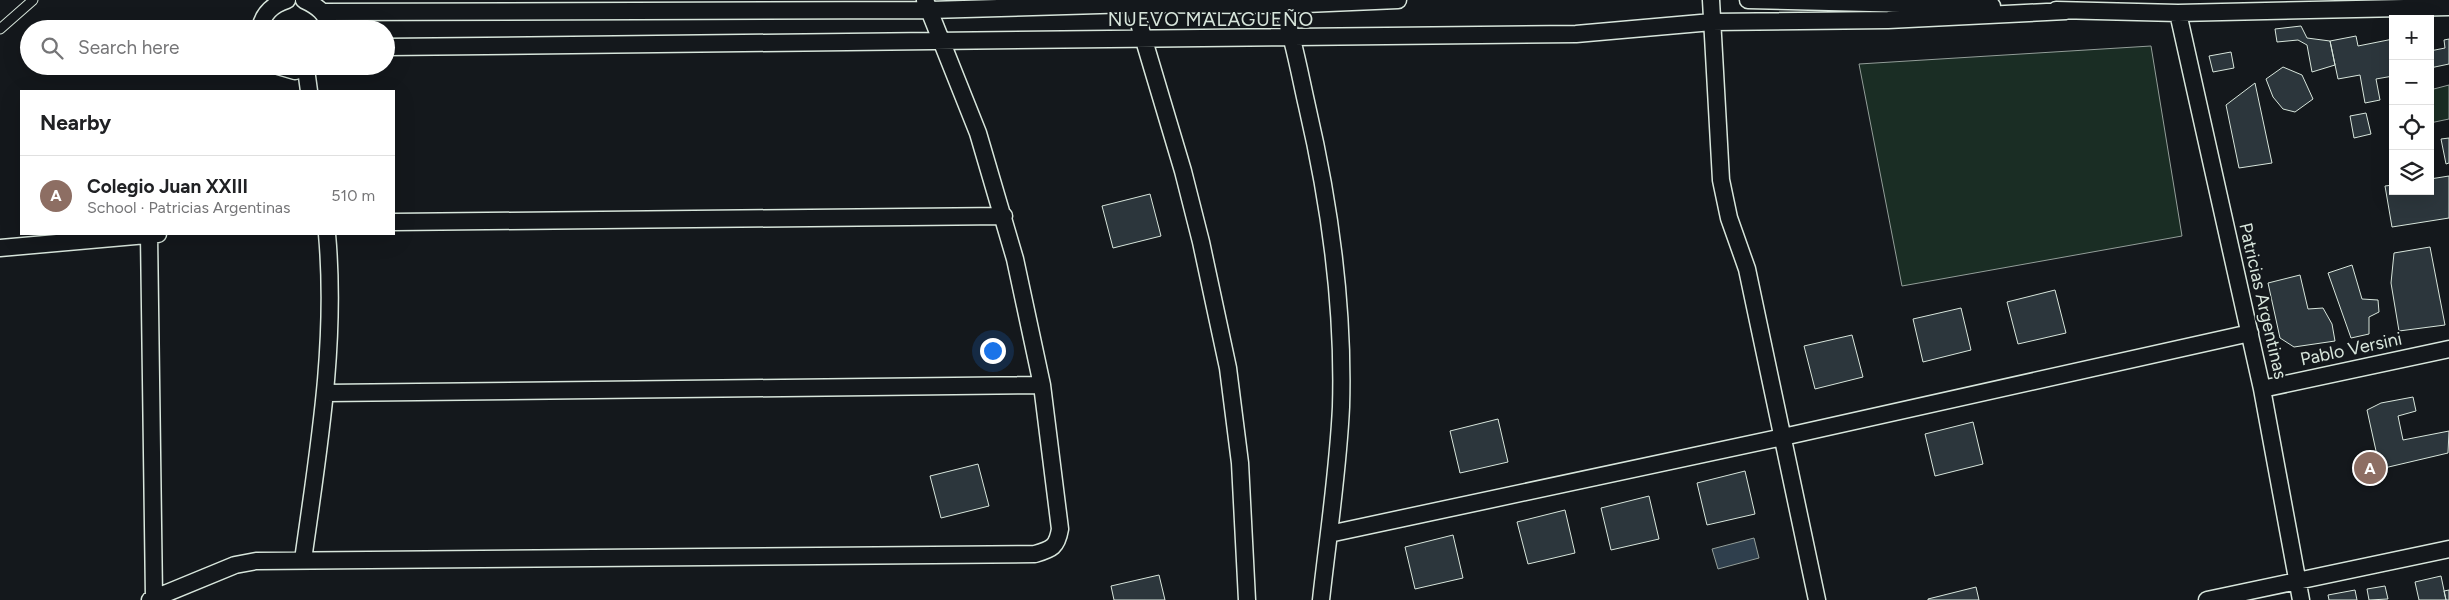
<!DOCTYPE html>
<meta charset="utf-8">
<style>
body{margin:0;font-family:Figtree,sans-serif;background:#f6f6f6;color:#202124}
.controls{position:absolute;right:15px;top:15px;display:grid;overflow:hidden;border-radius:0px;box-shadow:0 5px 20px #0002}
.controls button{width:45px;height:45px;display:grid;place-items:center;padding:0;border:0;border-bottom:1px solid #e0e0e0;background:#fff;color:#202124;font:25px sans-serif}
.you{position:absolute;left:992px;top:350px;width:18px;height:18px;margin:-12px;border:4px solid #fff;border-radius:50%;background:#1a73e8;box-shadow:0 0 0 8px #1a73e833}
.badge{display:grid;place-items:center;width:32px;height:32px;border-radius:50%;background:#846436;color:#fff;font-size:16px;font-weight:700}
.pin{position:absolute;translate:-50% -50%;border:2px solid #fff;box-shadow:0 1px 5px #0006}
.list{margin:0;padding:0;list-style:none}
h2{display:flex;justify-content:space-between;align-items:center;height:65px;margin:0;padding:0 20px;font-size:21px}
h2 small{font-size:16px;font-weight:400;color:#757577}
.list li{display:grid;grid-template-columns:32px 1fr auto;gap:15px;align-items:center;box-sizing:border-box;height:80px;padding:0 20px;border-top:1px solid #e0e0e0}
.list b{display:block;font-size:19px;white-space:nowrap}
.list p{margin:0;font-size:16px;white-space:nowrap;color:#757577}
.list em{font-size:16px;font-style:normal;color:#757577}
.icon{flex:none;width:28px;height:28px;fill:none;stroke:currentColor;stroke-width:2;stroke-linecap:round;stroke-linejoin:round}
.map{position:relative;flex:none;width:2449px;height:600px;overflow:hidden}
.search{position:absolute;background:#fff;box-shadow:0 5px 20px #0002;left:20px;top:20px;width:375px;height:55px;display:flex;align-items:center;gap:12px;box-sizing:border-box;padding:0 18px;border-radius:28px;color:#757577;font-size:19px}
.panel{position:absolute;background:#fff;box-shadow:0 5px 20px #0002;left:20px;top:90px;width:375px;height:145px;border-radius:0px}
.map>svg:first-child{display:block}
.green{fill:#1a2d24;stroke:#939e99}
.water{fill:#2f3f4d;stroke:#939e99}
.building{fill:#2c363c;stroke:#d8e6dc}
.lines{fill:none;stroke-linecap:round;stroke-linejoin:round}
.lane-casing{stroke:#d8e6dc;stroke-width:11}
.street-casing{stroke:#d8e6dc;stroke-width:19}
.lane{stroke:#14181c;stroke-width:9}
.street{stroke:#14181c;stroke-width:16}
.labels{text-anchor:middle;stroke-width:4;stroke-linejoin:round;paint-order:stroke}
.street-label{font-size:18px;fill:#d8e6dc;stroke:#14181c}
.neighbourhood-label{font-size:19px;letter-spacing:1px;fill:#d8e6dc;stroke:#14181c}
</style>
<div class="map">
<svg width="2449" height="600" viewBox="0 0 2449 600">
<rect width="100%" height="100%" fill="#14181c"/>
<path class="green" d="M2151 46 2182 236 1902 286 1859 64Z
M2449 85V119L2430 123V90Z"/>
<path class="water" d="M1754 538 1759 558 1718 569 1712 549Z"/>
<path class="building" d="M2301 26 2307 38 2330 41 2335 65 2312 72 2307 45 2298 40 2277 42 2275 29Z
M2356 36 2358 46 2393 39V76L2376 79 2380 100 2365 103 2360 75 2338 79 2330 41Z
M2449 39V64L2430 68V51L2445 48 2444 40Z
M2231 52 2234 68 2213 72 2209 56Z
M2283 67 2302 75 2313 99 2295 112 2283 109 2273 97 2266 79Z
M2255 83 2272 163 2239 168 2226 105Z
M2366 113 2371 134 2354 138 2350 116Z
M2449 138V163L2446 164 2441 139Z
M2449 176V218L2392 227 2385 186 2393 185V191H2430V179Z
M1150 194 1161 236 1113 248 1102 206Z
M2430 247 2445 325 2399 331 2391 283 2394 253Z
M2352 265 2362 299 2378 300 2379 312 2369 317V334L2351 338 2328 273Z
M2300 275 2308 309 2323 308 2332 324 2335 341 2294 347 2280 338 2268 283Z
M2055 290 2066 333 2018 344 2007 302Z
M1961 308 1971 350 1923 362 1913 319Z
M1852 335 1863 377 1815 389 1804 346Z
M2413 397 2416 411 2398 416 2403 440 2449 431 2448 453 2380 469 2367 410 2381 403Z
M1498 419 1508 462 1460 473 1450 431Z
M1973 422 1983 464 1935 476 1925 434Z
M978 464 989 506 941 518 930 476Z
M1745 471 1755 514 1707 525 1697 483Z
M1649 496 1659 539 1611 550 1601 508Z
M1565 510 1575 553 1528 564 1517 522Z
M1453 535 1463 578 1415 589 1405 547Z
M1159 575 1165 600H1114L1111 586Z
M2441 576 2446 600H2419L2415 582Z
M2385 586 2388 599 2369 600 2367 589Z
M1976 587 1979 600H1928V599Z
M2355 590 2357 600H2329L2328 595Z
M2449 590V600H2446L2444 591Z"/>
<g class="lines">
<g class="lane-casing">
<path id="lane" d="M0 29 33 0"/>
</g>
<g class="street-casing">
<path id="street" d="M304 0C317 6 327 13 330 29
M1132 0 1183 171 1201 242 1228 368 1240 463 1247 600
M1279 0C1293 34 1299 71 1307 106 1330 205 1344 306 1341 407 1338 472 1328 536 1321 600
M1711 0 1721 180 1729 218 1747 269 1817 600
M1748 0 1992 6
M2056 10 2178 13 2449 7
M323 12 930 10 1133 4 1282 5 1398 0
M2178 13 2262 389 2301 600
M260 29C263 13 272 5 287 0
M386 47 1576 34 1712 22 1888 20 2066 11
M278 66 295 71 312 66
M306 69 309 91
M394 222 1004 216
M149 234 154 598
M0 248 158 234
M2262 389 2449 349
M326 393 1042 385
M1329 534 1783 437 2250 333
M303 560C318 452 337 344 327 234
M150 600 235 565 256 561 1035 554C1052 549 1057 547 1060 529L1042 385 1015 259 978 133 925 0
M2207 600 2449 549"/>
</g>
<use href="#lane" class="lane"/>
<use href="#street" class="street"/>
</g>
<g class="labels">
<g class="street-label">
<text transform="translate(2263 301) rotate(77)" y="6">Patricias Argentinas</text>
<text transform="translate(2351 349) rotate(-12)" y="6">Pablo Versini</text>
</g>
<g class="neighbourhood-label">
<text x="1211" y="26">NUEVO MALAGUEÑO</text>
</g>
</g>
</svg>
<div class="controls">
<button>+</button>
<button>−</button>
<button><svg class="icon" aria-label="locate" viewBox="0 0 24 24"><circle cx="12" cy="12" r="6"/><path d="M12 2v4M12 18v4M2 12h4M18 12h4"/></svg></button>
<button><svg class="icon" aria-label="layers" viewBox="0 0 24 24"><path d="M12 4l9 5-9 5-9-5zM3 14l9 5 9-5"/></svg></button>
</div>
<div class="you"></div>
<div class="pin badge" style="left:2370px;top:468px;background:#8d6e63">A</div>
<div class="search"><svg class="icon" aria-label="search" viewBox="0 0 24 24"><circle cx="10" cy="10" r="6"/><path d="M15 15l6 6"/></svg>Search here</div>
<section class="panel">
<h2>Nearby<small></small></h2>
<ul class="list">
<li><span class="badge" style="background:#8d6e63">A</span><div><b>Colegio Juan XXIII</b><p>School · Patricias Argentinas</p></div><em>510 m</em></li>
</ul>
</section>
</div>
